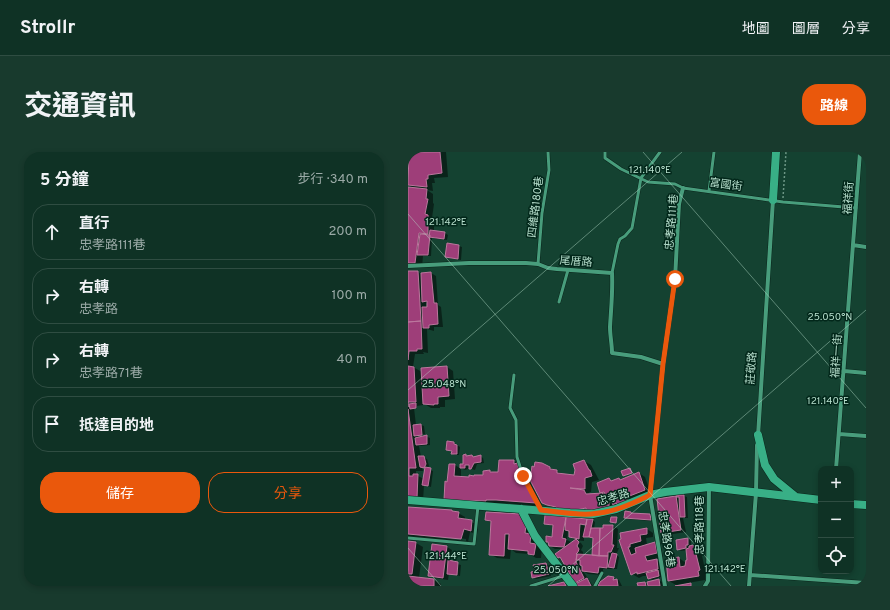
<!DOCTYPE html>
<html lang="zh-TW">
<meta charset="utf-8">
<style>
body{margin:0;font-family:Overpass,"Noto Sans TC",sans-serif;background:#183a2d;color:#f1f3f6}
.controls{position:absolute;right:12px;bottom:12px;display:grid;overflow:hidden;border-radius:8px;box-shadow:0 2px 6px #0003}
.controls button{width:36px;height:36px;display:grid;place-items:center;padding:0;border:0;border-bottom:1px solid #2f4d42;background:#0f3225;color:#f1f3f6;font:20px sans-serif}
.stop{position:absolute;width:12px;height:12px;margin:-9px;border:3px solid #ea580c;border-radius:50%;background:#fff}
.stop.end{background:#ea580c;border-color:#fff;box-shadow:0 1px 4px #0008}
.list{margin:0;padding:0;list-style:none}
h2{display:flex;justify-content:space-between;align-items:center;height:52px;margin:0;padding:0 16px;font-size:17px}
h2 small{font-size:13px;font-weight:400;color:#9baaa7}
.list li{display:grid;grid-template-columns:26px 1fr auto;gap:12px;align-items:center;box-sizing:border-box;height:56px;margin:0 8px 8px;padding:0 8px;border:1px solid #2f4d42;border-radius:16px}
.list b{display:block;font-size:15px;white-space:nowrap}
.list p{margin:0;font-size:13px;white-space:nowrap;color:#9baaa7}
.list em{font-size:13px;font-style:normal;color:#9baaa7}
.actions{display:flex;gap:8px;padding:12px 16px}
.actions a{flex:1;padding:9px 0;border:1px solid #ea580c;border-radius:16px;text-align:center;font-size:14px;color:#ea580c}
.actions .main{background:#ea580c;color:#fff}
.icon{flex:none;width:22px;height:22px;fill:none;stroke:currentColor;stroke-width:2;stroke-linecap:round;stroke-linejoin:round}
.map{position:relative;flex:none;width:458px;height:434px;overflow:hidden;border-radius:16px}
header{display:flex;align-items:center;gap:24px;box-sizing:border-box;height:56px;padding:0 20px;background:#0f3225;border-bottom:1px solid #2f4d42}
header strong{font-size:19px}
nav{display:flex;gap:22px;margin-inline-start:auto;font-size:14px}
.intro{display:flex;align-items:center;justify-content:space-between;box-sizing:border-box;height:96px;padding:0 24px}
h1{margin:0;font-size:28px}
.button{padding:10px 18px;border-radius:16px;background:#ea580c;color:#fff;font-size:14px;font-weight:700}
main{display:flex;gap:24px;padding:0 24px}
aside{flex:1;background:#0f3225;border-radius:16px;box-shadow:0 2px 6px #0003}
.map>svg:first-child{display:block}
.shadow{fill:#0007;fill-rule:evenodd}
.building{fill:#9e3e79;stroke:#bb779d}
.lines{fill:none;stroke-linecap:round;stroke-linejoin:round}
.lane-casing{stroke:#0a251b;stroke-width:4}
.street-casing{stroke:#0a251b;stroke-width:5}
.secondary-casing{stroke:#0a251b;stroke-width:9}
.path{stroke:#6c9685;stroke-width:1.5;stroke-dasharray:2 2;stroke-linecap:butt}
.lane{stroke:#489d7c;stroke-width:3}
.street{stroke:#489d7c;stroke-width:4}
.secondary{stroke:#38af86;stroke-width:8}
.route{stroke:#ea580c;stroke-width:5}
.ticks{fill:none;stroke:#b7dfcd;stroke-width:1;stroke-opacity:0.45}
.labels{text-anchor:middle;stroke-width:3;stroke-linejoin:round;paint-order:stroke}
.street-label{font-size:11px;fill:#b7dfcd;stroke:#02271a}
.ticks-label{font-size:10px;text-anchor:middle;fill:#b7dfcd;stroke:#02271a;stroke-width:3;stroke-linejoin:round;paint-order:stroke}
</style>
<header>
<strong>Strollr</strong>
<nav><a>地圖</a><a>圖層</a><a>分享</a></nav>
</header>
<div class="intro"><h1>交通資訊</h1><a class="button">路線</a></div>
<main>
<aside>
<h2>5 分鐘<small>步行 · 340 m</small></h2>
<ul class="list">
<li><svg class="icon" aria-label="ahead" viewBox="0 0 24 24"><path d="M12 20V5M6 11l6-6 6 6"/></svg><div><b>直行</b><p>忠孝路111巷</p></div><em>200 m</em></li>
<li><svg class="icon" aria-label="right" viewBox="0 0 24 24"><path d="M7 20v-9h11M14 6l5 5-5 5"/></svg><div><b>右轉</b><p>忠孝路</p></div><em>100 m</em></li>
<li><svg class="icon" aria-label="right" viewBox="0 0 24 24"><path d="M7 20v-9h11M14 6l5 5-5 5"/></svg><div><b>右轉</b><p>忠孝路71巷</p></div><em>40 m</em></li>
<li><svg class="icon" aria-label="arrive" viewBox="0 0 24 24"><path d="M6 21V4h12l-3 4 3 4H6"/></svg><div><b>抵達目的地</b></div></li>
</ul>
<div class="actions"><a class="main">儲存</a><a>分享</a></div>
</aside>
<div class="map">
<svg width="458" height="434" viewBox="0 0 458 434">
<rect width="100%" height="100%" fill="#144231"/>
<path class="shadow" d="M2 0H38L40 25 26 26 27 31H24L25 39 19 38 25 42V51L26 52 24 66 26 68V80L37 81 40 83 39 88 24 86 23 104H15L14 115H0V36L6 37 0 33Z
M51 94 54 95 53 108 38 105Z
M0 120H10L13 122 23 121 28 124 30 153 33 155 35 175H26V179L19 177 20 201 15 200 16 202H7L5 215 14 220 39 215 45 219 47 247 37 248V255H32V256H23L15 251V253L9 254V256H6L8 273H13L16 274 17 282 10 283V285L17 284 22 286V293L11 294 13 305 19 307 21 314 19 317 25 319 23 335 16 333 15 349 0 348ZM18 151 20 152V156H18ZM14 315 18 317 16 327 8 323V319H15Z
M40 290 46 291 52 295 51 303H47L44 301V300L39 297Z
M56 304H64L66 305 72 304 75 306 76 311 69 312 67 318 60 316V317L57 318 53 316 56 313Z
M92 309H106L113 313 117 321V328L122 330 134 354 95 351H52L40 331 47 313 53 317V325L62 326 76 324V319H82L87 321H91Z
M176 309 183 313 191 328 184 330 183 340H181L183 343 197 342 193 340 201 327 205 329 211 327 213 328 231 321 237 325 243 342 213 356 208 353V359L147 357 135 350 127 316 134 312 155 322 166 324 168 318 167 313ZM157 335H170V338ZM201 346 205 348 207 353 201 350Z
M270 344H276L279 345 280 366H275L278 380 259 383 254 380 268 345 269 346Z
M0 356 44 359 50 361 57 365V367L70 373 69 382 62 380 60 390 0 384V382L58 389V387L0 380Z
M223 360 241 363 242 369 220 367 217 365Z
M138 364 184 368 187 370 186 377H196V374H205L210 377 209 396H211L208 403 211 405 209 417H195V423L180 422 175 419 185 434H170V431L168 430 154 407 149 403 156 397H147L142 394 139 390 145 386 146 375 138 371ZM167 371 179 372V374L167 372ZM160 379 162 380V385L167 388 176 389V384L186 387 189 404H175V400L173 398 175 394 173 391 168 388 162 392 163 390 159 388ZM171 411 175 414V418Z
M78 368 120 370 130 386 129 393 134 396 133 406H128L121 402 108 401 103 397 102 407 89 406 82 402 84 371Z
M239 377 245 381V385L238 386 239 393 247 391 253 395 255 405 246 407 255 412 257 420 253 421V425L244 428 240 424H235L231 426 224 422 212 388Z
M280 387 283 389V395H286L293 399 298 422H297V428L268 433 261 429 271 406 278 411 280 408 279 398 273 399 270 397Z
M0 390 8 391 15 395 11 426 26 428 33 432V434H0Z
M39 395 44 398 42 410 53 413 52 424 41 421 40 428 26 426 21 423Z
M138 412 141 414 143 424 128 427 124 425 128 420Z
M200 425 211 428 214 434H191Z
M251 428 257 432 258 434H231L237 431 241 433Z"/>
<path class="building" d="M1 0H32L34 21 20 23V27H18L19 35 0 33Z
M0 35 19 37 18 47H20L17 62 20 63V82L11 81 7 111H0Z
M22 78 37 80 36 87 21 85Z
M12 82 22 83 20 103H9Z
M39 91 51 93 50 107 37 105Z
M0 119H10L13 169 0 170Z
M23 120 26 151H29L30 172 21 173V176H15L14 155H19V149L14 150 13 121Z
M13 169 14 197H9V199H1L0 208V170Z
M0 214 6 215 8 250H0V255Z
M39 214 41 244 30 245V252H26V253L15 252 13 216Z
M8 251V256L2 257 1 252Z
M0 257 8 316H1V324H5V322H10L9 346 0 345Z
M13 272 14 283 6 284 5 273Z
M19 283V292L8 293 7 286Z
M39 289 46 290V292L49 293V302H43L44 299 38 298Z
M58 302V304L64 303 65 305 73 303V310L66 311 63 317H61V313H57V316H52V312H55V303Z
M10 304H16L18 312 16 316 12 315Z
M91 308H106V312L109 311 111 317 110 325H115L128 351 88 348H78V349L36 348 37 329 39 330 41 312H47L46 324 61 325V323L66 324V323H75V319L82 318V320H90Z
M176 308 181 318H182L184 324 177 326V337L162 336 176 338 178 342 195 341V348H201V356L178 358V356L168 358 149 356 148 355 139 353 134 351 122 328 124 314 126 315 127 310 134 311 142 315V317L149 318V321L166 323 167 318 165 312Z
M17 315 23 316 20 334 14 333Z
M222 316 224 321 215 324 213 319Z
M231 320 237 338 219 345 220 349 210 353 208 351 205 353 202 345 199 346 196 340 192 341 189 331 201 326 203 329 211 326 212 328Z
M269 343H276L277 365H272L271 345H268Z
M268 344 273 378 253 381 249 347Z
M0 355 44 358V359L51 360 50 366 64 368 63 379 56 377 53 387 0 382Z
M217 359 223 360V361L242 362 243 368 216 366Z
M78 360 113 362 118 373 117 381 123 382 122 391 128 392 126 403 120 402V399L100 397 101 382H97L96 404 81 403 83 369 77 368Z
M137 363 158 365 154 386 158 387 156 395 141 394 140 390H138V384L144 385 145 373 136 372Z
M158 365 179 367 178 373 172 372 171 387 161 385V379L157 378Z
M203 365H209L208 371 202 370Z
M179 367H185L181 385H175Z
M195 373H205L204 393H206L203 400H200V404H191L192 376H195Z
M183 376H192L191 404 184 403 185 386 181 385Z
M239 376V382L232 383 233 389 222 392V395H220L223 403 228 401 227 396 247 390 249 401 237 404 239 409 249 407 250 417 229 422V420L223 423 211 388 213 387 212 381Z
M280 386V393H278V396L269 398 268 388Z
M168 387 171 390 169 394 171 397 170 400 168 402H169L168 410 176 426 167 431 152 405 150 406 147 402Z
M0 389 8 390 4 422H0Z
M24 392 39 394 35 426 20 424Z
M285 393 286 394 292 418 290 419 291 424 260 429 258 407 271 405 272 415 277 414 278 408H279L278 397 281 396V394Z
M204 401 209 402 206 416 200 415Z
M169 402 200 404 199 416 191 415 190 421 174 419V414L172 413V408H168Z
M40 408 50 410 49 423 39 422Z
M138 411 141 422 124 426 123 420 127 419 125 413Z
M250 418 251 424 240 427 238 421Z
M0 424 26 427V434H0Z
M200 424 206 425 205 428 209 427 210 434H190L192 430Z
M179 426 183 434H169L167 432Z
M251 427 252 434H240L239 430Z
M156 430 158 434H140Z
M237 430 238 434H230L229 431Z
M283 431V434H267Z"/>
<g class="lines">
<g class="lane-casing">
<path id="lane" d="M197 0V6L213 17 240 30 267 32 275 36 375 50 448 56
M301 39 306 0
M130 112 134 61 141 18 140 0
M204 121 210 92 212 87 217 84 224 76 233 26 252 0
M151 150 160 118
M106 223 102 256 108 268 109 305 115 324 133 356
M0 386 66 392 70 354
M123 434 155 424
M187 434 194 421"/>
</g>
<g class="street-casing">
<path id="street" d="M445 93 458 95
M0 114 61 111H118L130 112 140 116 149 117 204 121C205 139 203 157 202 175 202 184 204 192 204 201L233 205 255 212
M436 219 458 221
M431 282 458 284
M350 284 365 48
M428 317 452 0
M342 423 458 431
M257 434 242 343 255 212 267 127 271 52 275 36
M297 434 300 429 301 335
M341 434 348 341 349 293"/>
</g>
<g class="secondary-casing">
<path id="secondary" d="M365 48 368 0
M350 283 357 313 366 327 388 345
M0 348 162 361 185 362 208 357 242 343 257 340 301 335 413 348
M443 352 458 353
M113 357 127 384 165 434"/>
</g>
<path class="path" d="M375 46 378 0"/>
<use href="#lane" class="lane"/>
<use href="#street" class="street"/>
<use href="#secondary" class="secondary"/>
</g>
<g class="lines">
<path class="route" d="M115 324 133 358C150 360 167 363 183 362 204 361 224 352 242 343L255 212 267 127"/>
</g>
<path class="ticks" d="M235 0 458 256M0 62 323 434M0 238 274 0M0 396 33 434M140 434 458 158"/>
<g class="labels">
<g class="street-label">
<text transform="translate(318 32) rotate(8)" y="4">富國街</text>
<text transform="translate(440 46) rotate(-86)" y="4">福祥街</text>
<text transform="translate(127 55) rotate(-83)" y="4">四維路180巷</text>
<text transform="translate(263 70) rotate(-85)" y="4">忠孝路111巷</text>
<text transform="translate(168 109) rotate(4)" y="4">尾厝路</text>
<text transform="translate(428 204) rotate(-86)" y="4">福祥一街</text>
<text transform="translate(343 216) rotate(-86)" y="4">莊敬路</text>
<text transform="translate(205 345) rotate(-16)" y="4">忠孝路</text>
<text transform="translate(291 373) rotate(-90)" y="4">忠孝路118巷</text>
<text transform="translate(259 387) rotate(81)" y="4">忠孝路96巷</text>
</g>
</g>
<g class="ticks-label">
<text x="242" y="21">121.140°E</text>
<text x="38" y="73">121.142°E</text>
<text x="422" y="168">25.050°N</text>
<text x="36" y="235">25.048°N</text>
<text x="420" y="252">121.140°E</text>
<text x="38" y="407">121.144°E</text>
<text x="317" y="420">121.142°E</text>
<text x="148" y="421">25.050°N</text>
</g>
</svg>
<div class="controls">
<button>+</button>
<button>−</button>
<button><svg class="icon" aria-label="locate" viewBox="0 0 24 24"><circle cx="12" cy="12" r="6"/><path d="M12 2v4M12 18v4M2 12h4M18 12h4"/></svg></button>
</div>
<div class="stop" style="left:267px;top:127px"></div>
<div class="stop end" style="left:115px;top:324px"></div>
</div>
</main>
